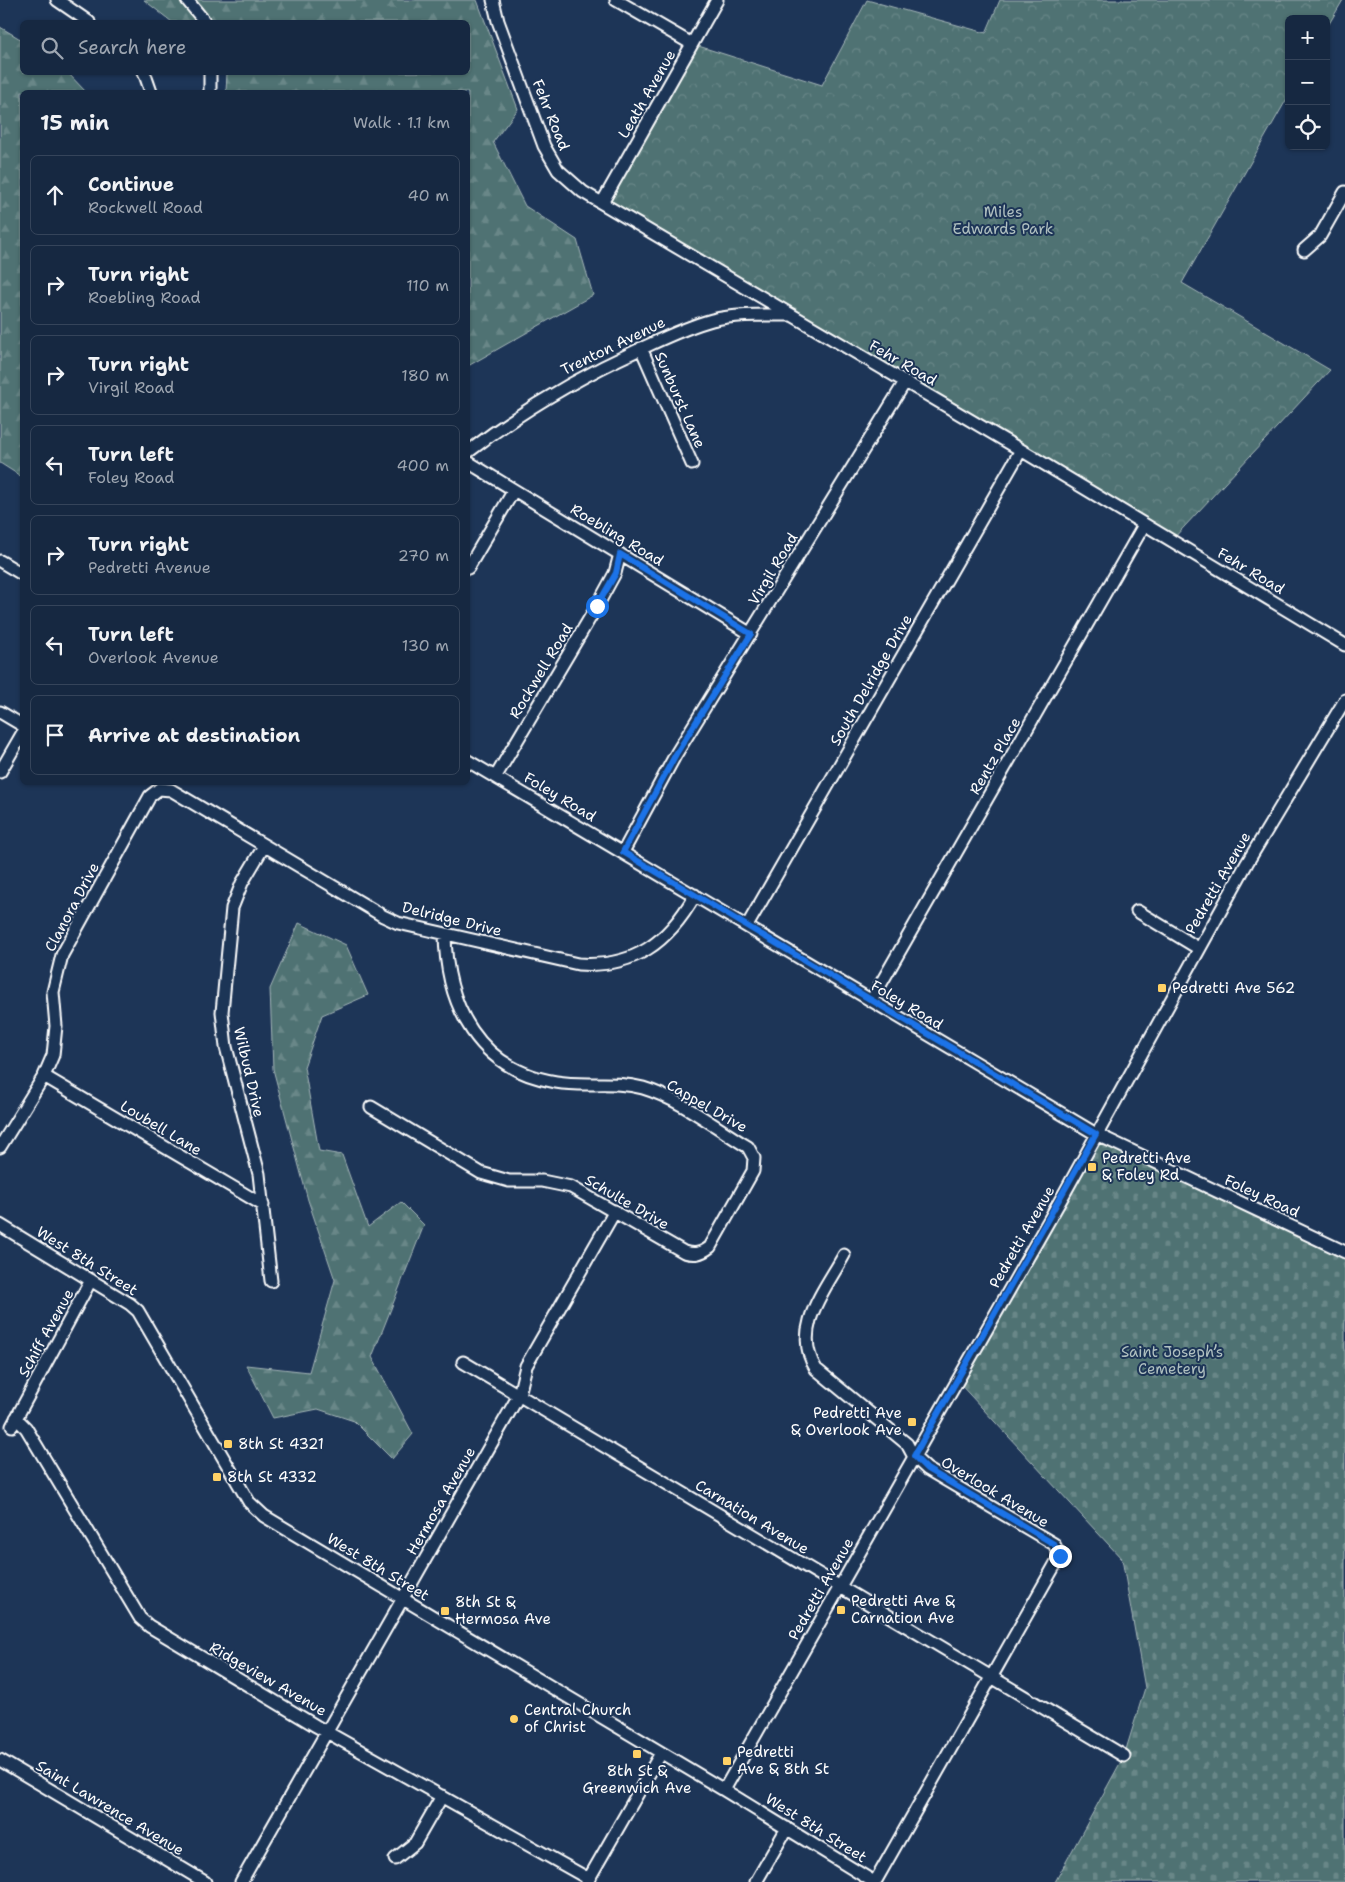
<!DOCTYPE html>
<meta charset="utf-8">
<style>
body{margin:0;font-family:"Shantell Sans",sans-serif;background:#1f3048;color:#f1f3f6}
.controls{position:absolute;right:15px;top:15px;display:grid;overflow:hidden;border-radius:8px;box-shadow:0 1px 4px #0004}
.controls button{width:45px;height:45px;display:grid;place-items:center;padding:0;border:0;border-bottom:1px solid #35445a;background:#162841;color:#f1f3f6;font:25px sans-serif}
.stop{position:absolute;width:15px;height:15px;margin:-11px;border:4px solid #1a73e8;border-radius:50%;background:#fff}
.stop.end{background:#1a73e8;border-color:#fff;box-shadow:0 1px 5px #0008}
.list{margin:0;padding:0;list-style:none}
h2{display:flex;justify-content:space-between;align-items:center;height:65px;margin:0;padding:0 20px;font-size:21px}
h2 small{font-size:16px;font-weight:400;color:#9ea6b1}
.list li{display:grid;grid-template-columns:32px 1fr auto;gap:15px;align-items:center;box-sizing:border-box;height:80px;margin:0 10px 10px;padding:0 10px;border:1px solid #35445a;border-radius:8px}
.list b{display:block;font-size:19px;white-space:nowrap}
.list p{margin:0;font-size:16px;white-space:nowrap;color:#9ea6b1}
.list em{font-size:16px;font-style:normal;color:#9ea6b1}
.icon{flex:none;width:28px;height:28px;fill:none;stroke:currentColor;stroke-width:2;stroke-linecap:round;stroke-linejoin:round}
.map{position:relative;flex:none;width:1345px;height:1882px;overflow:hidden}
.search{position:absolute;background:#162841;box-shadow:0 1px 4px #0004;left:20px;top:20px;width:450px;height:55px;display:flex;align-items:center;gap:12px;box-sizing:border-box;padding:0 18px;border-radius:8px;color:#9ea6b1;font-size:19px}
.panel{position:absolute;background:#162841;box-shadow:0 1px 4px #0004;left:20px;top:90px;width:450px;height:695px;border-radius:8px}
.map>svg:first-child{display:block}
.forest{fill:url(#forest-firs);stroke:#a7b8b9}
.cemetery{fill:url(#cemetery-stones);stroke:#a7b8b9}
.park{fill:url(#park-crowns);stroke:#a7b8b9}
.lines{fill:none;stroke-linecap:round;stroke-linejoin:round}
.minor-casing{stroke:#fff;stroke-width:15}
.minor{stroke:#1d3557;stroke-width:11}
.route{stroke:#1a73e8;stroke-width:6}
.poi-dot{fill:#ffd166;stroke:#1d3557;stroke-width:2}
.labels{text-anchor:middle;stroke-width:4;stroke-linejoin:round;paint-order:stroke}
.street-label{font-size:15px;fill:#fff;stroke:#1d3557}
.park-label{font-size:15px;fill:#b0c0c0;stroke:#1d3557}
.poi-label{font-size:15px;fill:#fff;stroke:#1d3557;text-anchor:start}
</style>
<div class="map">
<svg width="1345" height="1882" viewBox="0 0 1345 1882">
<defs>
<pattern id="forest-firs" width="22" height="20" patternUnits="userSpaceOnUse" patternTransform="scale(1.25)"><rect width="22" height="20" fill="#4f7273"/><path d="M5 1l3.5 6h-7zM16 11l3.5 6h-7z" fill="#698788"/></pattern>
<pattern id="cemetery-stones" width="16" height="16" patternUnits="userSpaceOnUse" patternTransform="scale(1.25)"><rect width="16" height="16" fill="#4f7273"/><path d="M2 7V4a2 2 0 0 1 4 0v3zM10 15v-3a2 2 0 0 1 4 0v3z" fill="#698788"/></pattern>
<pattern id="park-crowns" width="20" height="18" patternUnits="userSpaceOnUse" patternTransform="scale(1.25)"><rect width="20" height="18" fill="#4f7273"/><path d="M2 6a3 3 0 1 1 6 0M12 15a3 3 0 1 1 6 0" fill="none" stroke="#698788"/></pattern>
</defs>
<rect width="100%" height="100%" fill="#1d3557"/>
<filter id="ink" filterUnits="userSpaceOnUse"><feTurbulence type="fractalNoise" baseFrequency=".02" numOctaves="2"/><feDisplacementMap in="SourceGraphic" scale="10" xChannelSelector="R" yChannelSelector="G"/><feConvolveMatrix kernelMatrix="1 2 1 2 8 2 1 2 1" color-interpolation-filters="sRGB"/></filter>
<g filter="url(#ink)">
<path class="forest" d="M144 0H477L518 109 493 142 525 206 577 240 593 295 468 366V92H226L227 73 468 72V22H172Z
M0 27 22 40V72L68 73 86 92H22V477L0 463Z
M299 923 346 945 368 995 322 1015 304 1067 319 1151 342 1155 368 1227 401 1202 424 1225 372 1357 413 1434 392 1459 354 1421 318 1409 273 1418 246 1365 309 1372 335 1280 308 1200 273 1069 270 989Z"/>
<path class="cemetery" d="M1096 1134 1345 1252V1882H1055L1124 1756 1145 1688 1122 1559 957 1381Z"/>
<path class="park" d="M867 0 986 33 1000 0H1343L1326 29V19H1289V95L1182 283 1330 370 1171 541 602 203 692 44 822 85Z"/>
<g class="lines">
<g class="minor-casing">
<path id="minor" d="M57 0 89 22
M187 0 205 22
M493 0 498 21 544 146 558 170 583 192 1021 450 1345 645
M616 0 692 44
M144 72 151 92
M210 72V92
M602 203 717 0
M1304 250 1320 236 1345 192
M641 348 692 464
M468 452C521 411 577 378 638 350 662 339 686 327 712 320 736 314 763 315 788 315
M468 462 751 634
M0 561 22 574
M468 568 514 490
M0 712 22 725
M468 761 1096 1134 1345 1252
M0 772 22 734
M496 776 597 606 615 573 620 554
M264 846 242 883 232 908 222 1012 226 1047 259 1174 271 1281
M623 852 676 754 905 382
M1137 911 1198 948
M747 926 1021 450
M871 1001 1144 525
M44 1076 263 1205
M371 1107 481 1173 509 1181H542L571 1187 684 1252C694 1255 701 1254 710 1247L753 1171 754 1158 748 1147C715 1127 680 1099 643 1088 614 1080 586 1087 556 1082 479 1070 446 1006 445 934
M0 1147 44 1076 53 1055 56 1026 53 992 62 955 150 796 159 789 171 790 383 916 398 923 578 964C634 968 668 943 695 895
M0 1225 130 1304 138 1311 249 1502 264 1516 724 1790 874 1882
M844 1255C825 1290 791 1329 816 1369L907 1444 914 1457 927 1469 1054 1544 1060 1556 875 1882
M463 1362 1124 1756
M16 1418 26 1428 140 1618 149 1626 316 1726 589 1879
M12 1426 91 1280
M0 1760 205 1882
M724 1790 1064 1194 1247 863 1345 700
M395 1859 415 1843 442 1796
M241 1882 519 1395 526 1366 615 1211
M587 1882 661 1753
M756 1882 787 1828"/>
</g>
<use href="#minor" class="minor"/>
</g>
</g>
<g class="lines" filter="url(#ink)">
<path class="route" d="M597 606 616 573 620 554 751 634 676 754 623 852 1096 1134 914 1456 927 1469 1054 1544 1060 1556"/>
</g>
<g class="poi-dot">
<rect x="1157" y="983" width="10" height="10" rx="2.5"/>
<rect x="1087" y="1162" width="10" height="10" rx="2.5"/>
<rect x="907" y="1417" width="10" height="10" rx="2.5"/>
<rect x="223" y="1439" width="10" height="10" rx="2.5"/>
<rect x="212" y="1472" width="10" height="10" rx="2.5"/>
<rect x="836" y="1605" width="10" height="10" rx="2.5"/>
<rect x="440" y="1606" width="10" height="10" rx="2.5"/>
<circle cx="514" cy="1719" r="5"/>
<rect x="632" y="1749" width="10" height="10" rx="2.5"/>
<rect x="722" y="1756" width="10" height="10" rx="2.5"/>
</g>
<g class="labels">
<g class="street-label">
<text transform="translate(647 94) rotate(-60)" y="5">Leath Avenue</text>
<text transform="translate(551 115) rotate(68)" y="5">Fehr Road</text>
<text transform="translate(613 346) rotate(-26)" y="5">Trenton Avenue</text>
<text transform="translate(903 363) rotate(30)" y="5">Fehr Road</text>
<text transform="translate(680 400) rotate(66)" y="5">Sunburst Lane</text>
<text transform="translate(617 535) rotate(31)" y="5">Roebling Road</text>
<text transform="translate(773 569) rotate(-59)" y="5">Virgil Road</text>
<text transform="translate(1251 571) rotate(31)" y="5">Fehr Road</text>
<text transform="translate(541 671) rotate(-59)" y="5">Rockwell Road</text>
<text transform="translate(871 680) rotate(-60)" y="5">South Delridge Drive</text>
<text transform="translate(995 756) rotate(-60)" y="5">Rentz Place</text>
<text transform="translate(560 797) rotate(31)" y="5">Foley Road</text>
<text transform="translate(1218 883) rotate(-60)" y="5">Pedretti Avenue</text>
<text transform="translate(72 907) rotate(-62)" y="5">Clanora Drive</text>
<text transform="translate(452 919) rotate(14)" y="5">Delridge Drive</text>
<text transform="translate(907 1005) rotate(31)" y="5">Foley Road</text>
<text transform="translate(249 1072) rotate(77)" y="5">Wilbud Drive</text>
<text transform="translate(707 1106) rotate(30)" y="5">Cappel Drive</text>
<text transform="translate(161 1128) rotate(31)" y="5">Loubell Lane</text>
<text transform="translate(1262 1196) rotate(25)" y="5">Foley Road</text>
<text transform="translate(627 1202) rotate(30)" y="5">Schulte Drive</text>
<text transform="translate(1022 1237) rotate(-60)" y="5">Pedretti Avenue</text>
<text transform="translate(87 1261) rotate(32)" y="5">West 8th Street</text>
<text transform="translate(46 1333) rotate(-61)" y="5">Schiff Avenue</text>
<text transform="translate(995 1492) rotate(31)" y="5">Overlook Avenue</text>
<text transform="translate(441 1501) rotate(-60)" y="5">Hermosa Avenue</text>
<text transform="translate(752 1517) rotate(31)" y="5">Carnation Avenue</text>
<text transform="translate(378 1567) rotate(31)" y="5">West 8th Street</text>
<text transform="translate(821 1589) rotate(-60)" y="5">Pedretti Avenue</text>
<text transform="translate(268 1679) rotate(30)" y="5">Ridgeview Avenue</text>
<text transform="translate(110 1808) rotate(31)" y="5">Saint Lawrence Avenue</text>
<text transform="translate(816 1828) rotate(32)" y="5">West 8th Street</text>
</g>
<g class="park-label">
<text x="1003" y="217">Miles<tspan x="1003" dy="17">Edwards Park</tspan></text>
<text x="1172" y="1357">Saint Joseph’s<tspan x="1172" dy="17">Cemetery</tspan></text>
</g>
<g class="poi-label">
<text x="1172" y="993">Pedretti Ave 562</text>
<text x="1102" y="1163">Pedretti Ave<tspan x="1102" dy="17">&amp; Foley Rd</tspan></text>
<text x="902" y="1418" text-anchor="end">Pedretti Ave<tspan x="902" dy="17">&amp; Overlook Ave</tspan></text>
<text x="238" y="1449">8th St 4321</text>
<text x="227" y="1482">8th St 4332</text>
<text x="851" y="1606">Pedretti Ave &amp;<tspan x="851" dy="17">Carnation Ave</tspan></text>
<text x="455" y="1607">8th St &amp;<tspan x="455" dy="17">Hermosa Ave</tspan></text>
<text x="524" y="1715">Central Church<tspan x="524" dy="17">of Christ</tspan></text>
<text x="737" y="1757">Pedretti<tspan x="737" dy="17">Ave &amp; 8th St</tspan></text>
<text x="637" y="1776" text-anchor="middle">8th St &amp;<tspan x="637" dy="17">Greenwich Ave</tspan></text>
</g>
</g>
</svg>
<div class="controls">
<button>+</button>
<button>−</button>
<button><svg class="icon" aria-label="locate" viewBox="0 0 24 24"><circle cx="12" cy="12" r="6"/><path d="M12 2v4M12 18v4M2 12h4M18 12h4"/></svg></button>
</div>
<div class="stop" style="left:597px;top:606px"></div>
<div class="stop end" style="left:1060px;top:1556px"></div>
<div class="search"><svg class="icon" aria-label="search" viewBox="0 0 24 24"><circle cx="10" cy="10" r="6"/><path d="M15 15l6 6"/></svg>Search here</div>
<section class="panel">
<h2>15 min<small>Walk · 1.1 km</small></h2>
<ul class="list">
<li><svg class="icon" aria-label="ahead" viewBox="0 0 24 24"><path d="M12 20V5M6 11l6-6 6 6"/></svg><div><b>Continue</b><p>Rockwell Road</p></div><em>40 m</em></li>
<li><svg class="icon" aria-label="right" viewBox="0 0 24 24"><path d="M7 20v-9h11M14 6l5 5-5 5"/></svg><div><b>Turn right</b><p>Roebling Road</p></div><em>110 m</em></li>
<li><svg class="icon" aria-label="right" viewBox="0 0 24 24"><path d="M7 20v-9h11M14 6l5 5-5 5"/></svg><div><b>Turn right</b><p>Virgil Road</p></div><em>180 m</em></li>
<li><svg class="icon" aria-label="left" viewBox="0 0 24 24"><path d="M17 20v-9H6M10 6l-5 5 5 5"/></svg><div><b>Turn left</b><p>Foley Road</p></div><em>400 m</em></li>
<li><svg class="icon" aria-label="right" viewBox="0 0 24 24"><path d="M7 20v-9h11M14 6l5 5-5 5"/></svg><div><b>Turn right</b><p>Pedretti Avenue</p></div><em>270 m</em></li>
<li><svg class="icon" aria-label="left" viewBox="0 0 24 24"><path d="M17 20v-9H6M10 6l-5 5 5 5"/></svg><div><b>Turn left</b><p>Overlook Avenue</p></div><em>130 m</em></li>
<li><svg class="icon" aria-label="arrive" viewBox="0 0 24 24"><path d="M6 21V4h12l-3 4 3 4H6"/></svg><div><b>Arrive at destination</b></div></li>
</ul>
</section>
</div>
